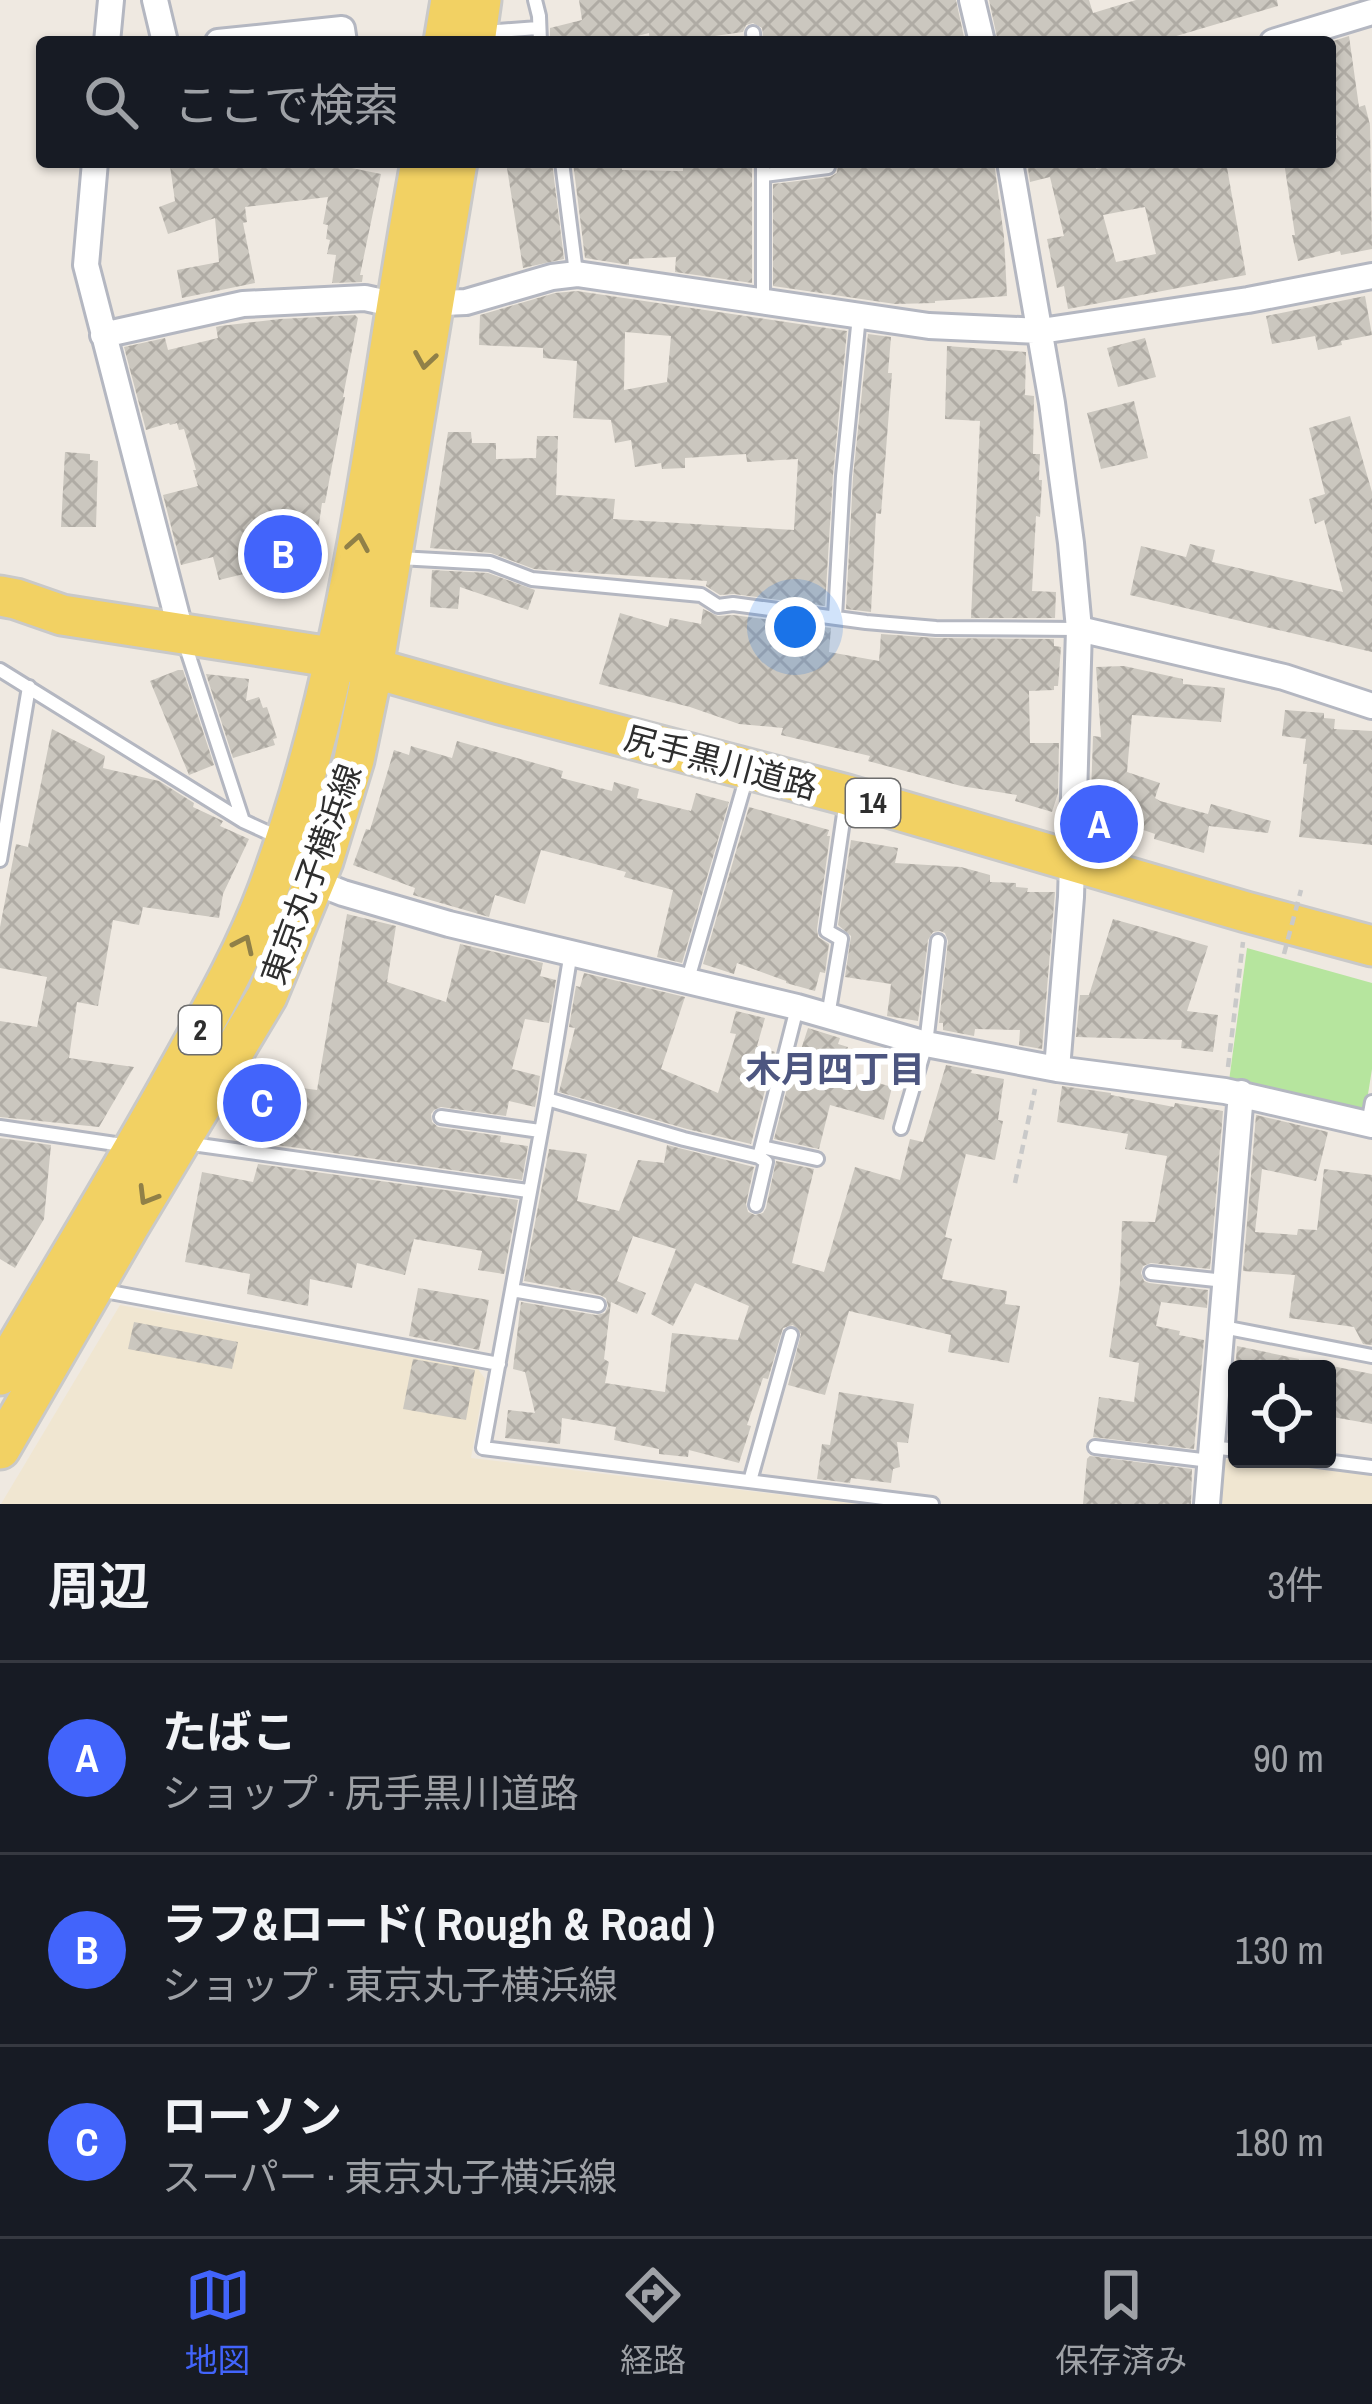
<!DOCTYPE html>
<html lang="ja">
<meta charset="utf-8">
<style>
body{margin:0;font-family:"Archivo Narrow","Noto Sans JP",sans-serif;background:#242831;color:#f1f3f6}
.controls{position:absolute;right:36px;bottom:36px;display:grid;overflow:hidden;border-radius:12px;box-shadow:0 3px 9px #0004}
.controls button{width:108px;height:108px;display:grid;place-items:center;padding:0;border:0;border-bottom:3px solid #363941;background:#171b24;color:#f1f3f6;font:60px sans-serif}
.you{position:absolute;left:795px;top:627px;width:42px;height:42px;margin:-30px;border:9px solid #fff;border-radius:50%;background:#1a73e8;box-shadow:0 0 0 18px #1a73e833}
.badge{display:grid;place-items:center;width:78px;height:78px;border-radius:50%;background:#4264fb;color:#fff;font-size:39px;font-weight:700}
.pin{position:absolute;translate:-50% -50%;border:6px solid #fff;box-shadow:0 3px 12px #0006}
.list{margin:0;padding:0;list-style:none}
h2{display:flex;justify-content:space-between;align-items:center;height:156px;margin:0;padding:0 48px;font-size:51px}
h2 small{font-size:39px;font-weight:400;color:#9ea1a6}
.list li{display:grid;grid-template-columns:78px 1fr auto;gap:36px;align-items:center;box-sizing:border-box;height:192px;padding:0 48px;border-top:3px solid #363941}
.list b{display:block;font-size:45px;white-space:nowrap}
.list p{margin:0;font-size:39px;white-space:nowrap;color:#9ea1a6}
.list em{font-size:39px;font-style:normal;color:#9ea1a6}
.icon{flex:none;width:66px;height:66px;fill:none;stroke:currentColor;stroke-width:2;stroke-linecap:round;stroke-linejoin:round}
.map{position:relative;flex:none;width:1372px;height:1504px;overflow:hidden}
.search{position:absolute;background:#171b24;box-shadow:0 3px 9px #0004;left:36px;right:36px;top:36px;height:132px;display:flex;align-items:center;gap:30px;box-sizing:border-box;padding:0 42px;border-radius:12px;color:#9ea1a6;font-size:45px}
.sheet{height:732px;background:#171b24}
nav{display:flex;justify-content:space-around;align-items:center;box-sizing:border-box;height:168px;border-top:3px solid #363941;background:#171b24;font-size:33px;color:#9ea1a6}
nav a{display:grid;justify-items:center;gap:6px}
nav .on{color:#4264fb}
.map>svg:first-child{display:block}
.education{fill:#f0e6d1}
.park{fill:#b6e59e}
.building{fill:url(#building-cross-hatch);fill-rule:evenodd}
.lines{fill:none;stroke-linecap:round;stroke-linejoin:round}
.service-casing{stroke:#b4b7c1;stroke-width:18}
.minor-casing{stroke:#b4b7c1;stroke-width:30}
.primary-casing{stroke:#c9c9c9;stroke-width:45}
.path{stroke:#c9c9c9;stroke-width:4.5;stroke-dasharray:9 6;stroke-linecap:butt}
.service{stroke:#fff;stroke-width:12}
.minor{stroke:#fff;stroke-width:24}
.primary{stroke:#f2d163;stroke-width:39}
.path-bridge{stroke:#c9c9c9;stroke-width:4.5;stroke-dasharray:9 6;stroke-linecap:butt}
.oneway{stroke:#908048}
.labels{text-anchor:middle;stroke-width:12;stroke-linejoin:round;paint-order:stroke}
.shield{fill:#fff;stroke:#6d6d6d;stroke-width:3}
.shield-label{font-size:30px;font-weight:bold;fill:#2e2e2e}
.street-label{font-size:33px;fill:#2e2e2e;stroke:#fff}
.neighbourhood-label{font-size:36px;font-weight:bold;fill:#4d5680;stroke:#fff}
</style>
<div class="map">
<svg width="1372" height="1504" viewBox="0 0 1372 1504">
<defs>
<pattern id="building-cross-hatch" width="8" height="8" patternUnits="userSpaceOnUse" patternTransform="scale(3)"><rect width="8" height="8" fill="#cbc7bf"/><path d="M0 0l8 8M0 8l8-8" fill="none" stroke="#afaba4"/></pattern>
</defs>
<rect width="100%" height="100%" fill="#efe9e1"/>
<path class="education" d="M120 1305 478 1369 485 1379 471 1458 859 1504H1Z
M1230 1457 1372 1474V1504H1216L1218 1466Z"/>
<path class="park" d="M1247 948 1372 983V1069L1365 1113 1229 1081Z"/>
<path class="building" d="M579 0H956L965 42H764L762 28 753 23 746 25 743 32 672 42H650L649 33 614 42H550V28L582 20Z
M989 0H1089L1093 13 1136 0H1277L1278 6 1156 42H1052L1051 36 1025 42H998Z
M1349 36 1359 107 1365 105 1370 125 1372 249 1341 255 1340 251 1298 261 1292 235H1295L1284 162H1330V139L1337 138 1330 96V42Z
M206 162H322L381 174 360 275H363L362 282 332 283 336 255 327 254 330 240 326 239 328 225 323 224 328 197 245 207 247 222 243 223 255 283 182 298 177 270 219 262 215 218 168 234 159 207 175 201 170 166Z
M506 162H552L564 259 523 268Z
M573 162H620L622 170 683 171V162H752V283L675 272 676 257 629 259V265L585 258Z
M838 162H994L1004 237 1007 296 935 301V303L895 304 773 286V184L830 177 837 173Z
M1027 162H1077L1078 166 1095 163 1096 169 1132 162H1226L1246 275 1068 309 1064 286 1057 288 1047 239 1064 236 1050 177 1030 182ZM1145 207 1156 254 1116 262 1103 215Z
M577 291 847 331 833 475 825 606 734 594 720 595 706 586 707 581 534 569 491 553 430 548 448 432H471L472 443H496V459L536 458 537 436H558L556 495 615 499 613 519 794 530 798 459 747 462 746 454 685 458V468L662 469 661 463 635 467 631 440 615 443 611 420 573 418 577 361 543 358V348L479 345 480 315 555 293ZM625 332 671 336 667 382 624 390Z
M1365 296 1372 335 1341 341 1342 345 1318 350 1315 336 1272 344 1266 316Z
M355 315 358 318 343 397H345L325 503H322L313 564 274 591 255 587 252 572 219 580 213 557 181 565 163 495 198 486 193 470H196L184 429 179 430 177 423 170 425 169 423 146 430 124 347 165 338 168 350 218 338 216 327 220 326 280 319Z
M868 334 891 337 888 373H892L881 514 876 513 871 612 846 609 853 477Z
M1145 338 1156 377 1118 387 1107 348Z
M947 346 1026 352 1025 395 1034 396 1033 454H1040L1039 480H1042L1040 517 1036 516 1032 591 1056 592 1055 618H971L980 421 945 419Z
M1134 401 1148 458 1101 469 1087 413Z
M1350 416 1372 492V652L1130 595 1141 546 1186 557 1190 544 1215 550 1212 562 1343 592 1324 520 1315 524 1309 499 1325 494 1309 428Z
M65 452 90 454V460L98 461 96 527H61Z
M432 570 488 573 535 590 528 610 460 587 458 609 430 607Z
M703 609 718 616 733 615 831 628 829 652 879 661 881 634 936 638 1054 639V646L1061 647 1058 686H1054V690L1029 691 1030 743H1059L1058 793 1052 812 1015 801 1017 795 961 786 868 761 870 756 781 735 783 728 739 724 690 707 599 684 620 613 668 627 670 618 701 624Z
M1124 666 1183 679V684L1225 688 1221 722 1132 715 1127 772 1160 783 1155 798 1160 801 1208 814 1211 804 1271 821 1268 833 1209 826 1204 853 1154 839 1155 834 1132 826 1090 824 1093 736 1101 737 1096 667Z
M178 670H183L214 765 189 775 150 681Z
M206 674 249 679 246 701 259 697 263 708 267 707 277 738 273 739 275 745 233 758Z
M1285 710 1324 713V718L1335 719 1334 729 1372 731V845L1299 837 1307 764H1303L1306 739 1282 736Z
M52 729 105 756 103 768 159 781 194 803 193 807 223 821 220 826 249 839 223 894 219 918 143 907 139 925 113 920 98 1006 77 1002 69 1058 134 1067 99 1127 0 1117V1021L37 1027 47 977 0 968V927L16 844 28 847Z
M457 741 563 771 561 778 612 791 614 782 639 789 637 798 691 811 696 793 729 802 682 963 657 957 673 890 624 877 626 872 541 850 525 904 495 895 489 917 413 895 415 888 353 865 366 829 370 830 394 750 409 755 411 746 452 758Z
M749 807 829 830 827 836H830L817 929 818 937 829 944 825 973 820 972 815 991 786 983V981L737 963 734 974 703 964Z
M851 840 898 848 895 863 961 867 990 875V882L1016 883V887L1028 888 1027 892H1055L1042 1049 1019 1045 1020 1030 975 1029 974 1036 943 1030V1023H939L948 941 945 933 940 931 933 932 928 940 918 1021 887 1016 891 984 845 977 851 936 838 925Z
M347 914 396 926 387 982 446 1002 460 944 543 963 540 976 556 980 549 1023 525 1019 512 1069 540 1076 535 1107 509 1101 506 1116 441 1107 434 1110 431 1114 432 1122 438 1127 501 1136 500 1142 528 1146 522 1180 263 1143 266 1130 249 1128 255 1082 317 1090Z
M1113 919 1208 946 1187 1011 1218 1015 1213 1052 1181 1048 1182 1040 1076 1037 1080 995H1089Z
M584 973 685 997 661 1069 718 1093 736 1034 730 1033 736 1011 765 1018 757 1046 775 1052 751 1144 687 1129 559 1092 575 1028 569 1027 576 986 580 987Z
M808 1028 840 1038 838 1044 848 1047 840 1072 892 1087 884 1120 830 1105 819 1149 774 1139 795 1058 798 1059Z
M946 1065 972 1070 971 1073 1004 1079 998 1120 1003 1121 995 1160 966 1154 945 1237 952 1239 942 1279 1007 1291 1005 1304 1020 1306 1009 1363 948 1352 951 1335 849 1311 825 1395 788 1385 801 1334 793 1325 783 1328 768 1379 763 1378 747 1425 751 1426 739 1463 689 1450 688 1457 659 1454V1449L614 1440 616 1427 562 1418 560 1444 505 1438 508 1410 535 1413 525 1372 513 1369 521 1302 596 1315 605 1313 608 1306 606 1298 600 1295 524 1281 549 1149 587 1154 577 1201 619 1211 638 1160 664 1163 667 1145 754 1167 746 1204 748 1212 755 1215 763 1213 766 1208 776 1161 814 1169 792 1263 824 1272 855 1167 900 1180 910 1139 923 1142ZM633 1236 676 1249 651 1314 673 1326 695 1283 749 1306 738 1340 672 1333 665 1392 605 1383 609 1362 604 1359 611 1302 637 1314 646 1293 617 1281Z
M1062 1086 1111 1093V1095L1174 1107 1175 1103 1223 1111 1210 1269 1151 1263 1143 1266 1141 1273 1144 1281 1149 1283 1208 1290 1207 1308 1161 1302 1156 1326 1180 1331 1179 1335 1204 1340 1194 1449 1093 1437 1099 1397 1134 1402 1139 1363 1109 1357 1120 1284 1122 1221 1155 1222 1167 1156 1125 1149 1128 1134 1057 1122Z
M1256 1115 1328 1132 1316 1181 1262 1169 1255 1232 1297 1235 1298 1229 1317 1230 1324 1169 1372 1175V1345L1363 1344 1354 1327 1289 1318 1295 1275 1243 1271Z
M0 1138 51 1145 44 1219 15 1268 0 1259Z
M258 1164 518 1200 504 1274 478 1270 482 1251 414 1239 405 1275 357 1263 352 1288 310 1279 308 1306 247 1294 250 1274 185 1262 202 1172 253 1182Z
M418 1288 489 1300 479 1350 409 1336Z
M134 1322 238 1342 232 1369 128 1349Z
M1237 1346 1299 1359 1298 1369H1237V1420H1231Z
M413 1359 475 1370 466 1420 403 1409Z
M1327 1365 1372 1374V1424L1327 1416 1331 1398 1327 1397Z
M839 1392 914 1404 908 1443 897 1442 900 1467 893 1469 891 1483 851 1478 850 1483 817 1479 822 1444 830 1445Z
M1090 1456 1192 1469 1191 1504H1083L1087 1459Z"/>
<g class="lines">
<g class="service-casing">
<path id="service" d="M535 0 539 16 540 42
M485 32 538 28
M753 33 754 42
M562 162 576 273
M764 175 828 167V162
M763 302V162
M399 558 490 563 532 579 701 595 718 606 733 604 866 622 936 628 1079 629
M835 617 843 476 859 316
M185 644 243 821
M0 670 243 821 282 839
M0 860 29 687
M571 952 547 1099 483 1448 932 1504
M688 979 747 776
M828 1016 841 939 827 931 846 800
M547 1099 684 1139 759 1157 797 1008
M441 1117 540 1131
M1368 1124 1372 1102
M0 1127 129 1146
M901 1128 926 1044 938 941
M185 1143 528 1191
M762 1147 817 1159
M756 1205 766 1162 759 1157
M1151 1273 1225 1281
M99 1290 499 1364
M512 1290 598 1305
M1223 1327 1372 1356
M1095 1447 1210 1461
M1211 1447 1237 1450
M1310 1459 1372 1467
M750 1481 791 1335"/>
</g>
<g class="minor-casing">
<path id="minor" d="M155 0 165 42
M972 0 982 42
M107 42 111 0
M218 42 342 29 344 42
M1273 42 1372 12
M95 162 86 265 181 632
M1010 162 1052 403 1071 543 1079 629 1071 897 1057 1069
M103 335 243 304 365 298 397 305 466 302 552 277 577 274 929 326 1041 331 1248 300 1372 276
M1079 629 1284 677 1372 706
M315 882 343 893 449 924 797 1007 926 1044 1057 1069 1225 1091 1372 1125
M1207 1504 1241 1093"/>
</g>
<g class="primary-casing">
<path id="primary" d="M444 42 451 0
M475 42 481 0
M0 596 16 599 62 615 337 658 500 704 847 795 1246 912 1372 946
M0 1375C60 1273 122 1172 179 1069 211 1011 245 952 268 890 355 656 376 406 421 162
M0 1449 129 1226 267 996 323 861 354 760 373 668 457 162"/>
</g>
<path class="path" d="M1228 1067 1243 942
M1015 1183 1035 1089"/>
<use href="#service" class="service"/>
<use href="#minor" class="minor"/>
<use href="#primary" class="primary"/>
<path class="path-bridge" d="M1284 954 1301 890"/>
</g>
<defs><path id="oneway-chevron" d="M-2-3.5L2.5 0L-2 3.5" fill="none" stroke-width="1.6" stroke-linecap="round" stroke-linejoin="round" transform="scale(3)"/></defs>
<g class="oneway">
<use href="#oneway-chevron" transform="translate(425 360) rotate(99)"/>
<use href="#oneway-chevron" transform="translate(358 543) rotate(-80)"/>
<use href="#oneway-chevron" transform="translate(244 944) rotate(-65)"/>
<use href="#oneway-chevron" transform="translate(147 1196) rotate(121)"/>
</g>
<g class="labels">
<g class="shield">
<rect x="846" y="779" width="54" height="48" rx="9"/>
<rect x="179" y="1006" width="42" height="48" rx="9"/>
</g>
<g class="shield-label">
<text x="873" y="813">14</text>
<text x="200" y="1040">2</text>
</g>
<g class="street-label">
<text transform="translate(721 762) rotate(15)" y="12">尻手黒川道路</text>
<text transform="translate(311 874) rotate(-70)" y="12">東京丸子横浜線</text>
</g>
<g class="neighbourhood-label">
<text x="835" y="1082">木月四丁目</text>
</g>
</g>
</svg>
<div class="controls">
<button><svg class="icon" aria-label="locate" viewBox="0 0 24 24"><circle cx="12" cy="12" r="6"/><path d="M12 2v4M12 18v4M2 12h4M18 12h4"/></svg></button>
</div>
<div class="you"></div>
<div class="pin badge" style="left:1099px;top:824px">A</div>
<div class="pin badge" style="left:283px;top:554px">B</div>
<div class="pin badge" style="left:262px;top:1103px">C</div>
<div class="search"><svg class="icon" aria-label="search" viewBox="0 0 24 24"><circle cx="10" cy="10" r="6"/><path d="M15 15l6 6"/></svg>ここで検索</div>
</div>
<section class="sheet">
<h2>周辺<small>3件</small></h2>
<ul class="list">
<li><span class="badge">A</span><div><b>たばこ</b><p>ショップ · 尻手黒川道路</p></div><em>90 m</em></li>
<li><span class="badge">B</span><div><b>ラフ&amp;ロード( Rough &amp; Road )</b><p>ショップ · 東京丸子横浜線</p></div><em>130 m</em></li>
<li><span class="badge">C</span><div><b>ローソン</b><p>スーパー · 東京丸子横浜線</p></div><em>180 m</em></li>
</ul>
</section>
<nav>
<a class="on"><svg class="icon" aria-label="map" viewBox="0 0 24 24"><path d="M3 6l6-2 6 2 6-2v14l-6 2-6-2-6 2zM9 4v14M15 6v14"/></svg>地図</a>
<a><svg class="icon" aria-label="directions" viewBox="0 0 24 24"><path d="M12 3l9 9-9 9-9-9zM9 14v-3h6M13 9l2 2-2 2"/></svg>経路</a>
<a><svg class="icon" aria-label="saved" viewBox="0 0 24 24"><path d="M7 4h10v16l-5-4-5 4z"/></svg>保存済み</a>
</nav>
